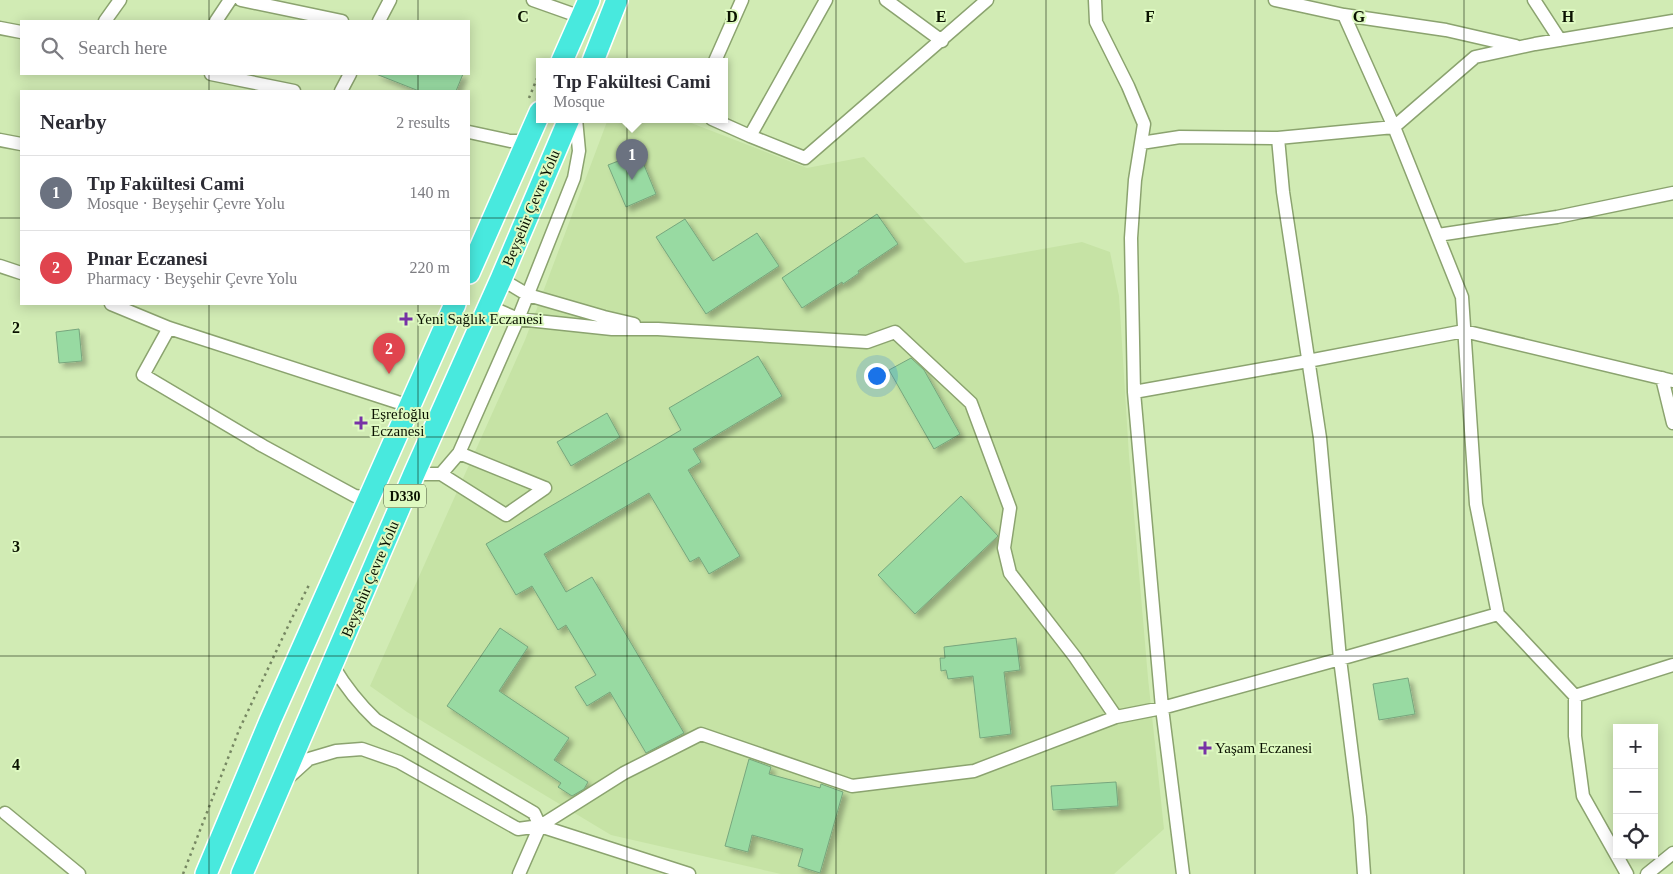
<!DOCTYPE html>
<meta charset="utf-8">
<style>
body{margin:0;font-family:"Times New Roman",serif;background:#f2f2f3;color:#2b2b33}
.controls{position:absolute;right:15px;bottom:15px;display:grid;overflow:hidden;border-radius:0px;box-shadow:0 2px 12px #0003}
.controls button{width:45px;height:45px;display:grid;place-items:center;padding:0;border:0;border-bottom:1px solid #e1e1e2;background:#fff;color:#2b2b33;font:25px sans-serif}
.you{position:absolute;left:876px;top:375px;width:18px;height:18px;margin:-12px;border:4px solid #fff;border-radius:50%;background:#1a73e8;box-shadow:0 0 0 8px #1a73e833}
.badge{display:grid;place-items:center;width:32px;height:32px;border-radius:50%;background:#7732a6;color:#fff;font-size:16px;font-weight:700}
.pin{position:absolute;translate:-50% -41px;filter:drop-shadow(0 1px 2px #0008)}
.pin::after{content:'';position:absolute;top:26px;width:18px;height:15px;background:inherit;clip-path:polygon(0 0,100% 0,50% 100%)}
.popup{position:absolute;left:536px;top:58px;width:192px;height:65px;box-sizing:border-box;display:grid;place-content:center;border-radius:0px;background:#fff;filter:drop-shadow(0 1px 4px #0005);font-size:16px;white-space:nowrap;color:#7c7c81}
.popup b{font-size:19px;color:#2b2b33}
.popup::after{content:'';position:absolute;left:50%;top:100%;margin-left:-10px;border:10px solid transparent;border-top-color:#fff}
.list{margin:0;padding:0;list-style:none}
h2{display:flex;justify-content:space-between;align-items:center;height:65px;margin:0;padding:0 20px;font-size:21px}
h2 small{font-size:16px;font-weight:400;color:#7c7c81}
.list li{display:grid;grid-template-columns:32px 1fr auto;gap:15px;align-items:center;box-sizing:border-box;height:75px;padding:0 20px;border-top:1px solid #e1e1e2}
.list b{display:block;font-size:19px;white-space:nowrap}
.list p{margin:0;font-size:16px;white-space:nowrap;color:#7c7c81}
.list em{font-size:16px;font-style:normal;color:#7c7c81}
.icon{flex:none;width:28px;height:28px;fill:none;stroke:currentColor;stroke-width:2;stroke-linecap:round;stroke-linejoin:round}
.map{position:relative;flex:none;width:1673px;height:874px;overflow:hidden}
.search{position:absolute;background:#fff;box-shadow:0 2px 12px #0003;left:20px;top:20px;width:450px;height:55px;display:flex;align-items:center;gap:12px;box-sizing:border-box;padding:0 18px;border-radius:0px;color:#7c7c81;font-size:19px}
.panel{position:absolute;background:#fff;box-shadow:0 2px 12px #0003;left:20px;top:90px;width:450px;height:215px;border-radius:0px}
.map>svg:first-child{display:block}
.built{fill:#c6e3a5}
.building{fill:#98daa2;stroke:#77a67d;filter:url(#shadow)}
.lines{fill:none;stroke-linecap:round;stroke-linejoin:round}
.street-casing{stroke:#8ba36f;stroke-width:15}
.highway-casing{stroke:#fff;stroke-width:24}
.path{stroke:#768762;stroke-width:2.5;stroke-dasharray:2.5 4;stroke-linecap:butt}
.street{stroke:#fff;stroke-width:12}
.highway{stroke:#48e9de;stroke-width:21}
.grid{fill:none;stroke:#0a1201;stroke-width:1;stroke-opacity:0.55}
.poi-dot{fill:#7732a6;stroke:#def9c1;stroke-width:2}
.labels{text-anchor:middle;stroke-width:4;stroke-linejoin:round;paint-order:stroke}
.shield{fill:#def9c1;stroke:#4a573b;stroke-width:1}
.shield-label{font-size:14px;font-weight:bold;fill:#0a1201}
.street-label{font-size:15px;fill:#0a1201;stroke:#def9c1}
.poi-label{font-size:15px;fill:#0a1201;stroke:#def9c1;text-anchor:start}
.grid-label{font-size:16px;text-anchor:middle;font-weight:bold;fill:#0a1201;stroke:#def9c1;stroke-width:4;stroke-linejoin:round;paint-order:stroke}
</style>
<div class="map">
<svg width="1673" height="874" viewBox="0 0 1673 874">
<defs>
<filter id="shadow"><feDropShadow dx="4.5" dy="4.5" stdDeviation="2.5" flood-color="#0004"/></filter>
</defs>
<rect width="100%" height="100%" fill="#d1ebb4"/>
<path class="built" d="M608 119H681L807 168 864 157 965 263 1082 242 1110 252 1119 296 1129 456 1148 678 1164 829 1114 874H781L611 835 407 712 370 686 525 340Z"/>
<path class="building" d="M376 74H463L456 91H419Z
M639 153 656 194 626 207 608 165Z
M877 214 898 244 858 271 859 273 843 284 842 282 802 308 782 278Z
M685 219 713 261 757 233 779 266 706 314 656 237Z
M79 329 82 361 59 363 56 332Z
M758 356 782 396 693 449 701 462 688 470 740 556 709 574 699 557 690 562 649 493 544 554 566 592 592 577 684 733 646 753 610 692 587 706 575 687 596 675 566 625 558 630 532 586 516 595 486 544 681 430 669 408Z
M911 358 924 370 960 434 934 449 889 370Z
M607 413 620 437 571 466 557 442Z
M961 496 998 536 915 614 878 575Z
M500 628 528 647 499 691 569 738 554 760 588 782 584 789 572 796 558 787 561 783 447 706Z
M1016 638 1020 670 1004 672 1011 734 980 738 973 676 948 679 946 670 941 671 940 658H945L944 647Z
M1408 678 1415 714 1379 720 1373 684Z
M749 759 771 767 769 774 820 788 821 784 843 792 820 873 798 866 803 849 752 835 748 852 725 846Z
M1116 782 1118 806 1053 810 1051 786Z"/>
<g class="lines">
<g class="street-casing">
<path id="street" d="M241 0 342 21
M533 0 581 17
M886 0 942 41
M1095 0 1096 22 1128 86 1144 124 1135 180 1131 238 1134 392 1162 708 1183 874
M1275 0 1344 15 1394 127 1462 297 1476 504 1498 614 1340 659 1320 438 1283 192 1278 138 1394 127 1475 57 1535 44 1673 21
M1534 0 1560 40
M1344 15 1446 30 1516 46
M105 21 120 0
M216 21 230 0
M379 21 390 0
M0 28 21 32
M715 61 742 0
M211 74 294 91
M341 91 350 74
M712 119 750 136 826 0
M469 132 510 141H527
M750 136 805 158 987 0
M0 140 21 144
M1141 143 1180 137 1278 138
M1438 235 1557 217 1673 193
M0 266 21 273
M501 279 528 295 604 317 634 324
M111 304 169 328 397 402 410 405
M488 306 518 319 612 329H658L867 342 895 332 971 403 1010 508 1004 548 1010 573 1075 657 1116 717 1162 708 1340 659 1360 817 1364 874
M169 328 143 375 263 446 355 496 369 498
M1662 378 1673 423
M1134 392 1308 361 1464 331 1673 381
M459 453 545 488
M414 474H441L459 453 518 319 574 178 579 151 576 119
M441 474 506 515 545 488
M1498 614 1575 696V736L1583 796 1627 874
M333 666C345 686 358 703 376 720L534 813 540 826 689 874
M1575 696 1673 665
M288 778 309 759 336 751 362 749 399 762 518 829 540 826 519 874
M5 813 79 874
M540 826 624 773 701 734 852 786 974 771 1116 717
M1647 874 1673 853"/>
</g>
<g class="highway-casing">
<path id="highway" d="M562 61 589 0
M593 61 617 0
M469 273 540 112
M206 874 270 721 455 304
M242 874 414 474 501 279 569 119"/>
</g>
<path class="path" d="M529 98 540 71
M183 874 239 730 291 620 309 585"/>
<use href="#street" class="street"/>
<use href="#highway" class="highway"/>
</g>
<path class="grid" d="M209 0V21M418 0V21M627 0V874M836 0V874M1046 0V874M1255 0V874M1464 0V874M209 74V91M418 74V91M0 218H21M469 218H1673M209 304V874M418 304V874M0 437H1673M0 656H1673"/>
<g class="poi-dot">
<path d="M403.5 311.5h5v5h5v5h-5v5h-5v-5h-5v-5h5z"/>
<path d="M358.5 415.5h5v5h5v5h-5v5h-5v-5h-5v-5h5z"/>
<path d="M1202.5 740.5h5v5h5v5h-5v5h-5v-5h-5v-5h5z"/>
</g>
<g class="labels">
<rect class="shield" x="384" y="484.5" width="42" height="23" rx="4"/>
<g class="shield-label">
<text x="405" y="501">D330</text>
</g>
<g class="street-label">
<text transform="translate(531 208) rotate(-67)" y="5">Beyşehir Çevre Yolu</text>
<text transform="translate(370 579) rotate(-67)" y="5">Beyşehir Çevre Yolu</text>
</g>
<g class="poi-label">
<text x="416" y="324">Yeni Sağlık Eczanesi</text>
<text x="371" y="419">Eşrefoğlu<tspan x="371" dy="17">Eczanesi</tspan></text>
<text x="1215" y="753">Yaşam Eczanesi</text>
</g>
</g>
<g class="grid-label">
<text x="523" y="22">C</text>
<text x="732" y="22">D</text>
<text x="941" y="22">E</text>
<text x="1150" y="22">F</text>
<text x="1359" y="22">G</text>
<text x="1568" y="22">H</text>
<text x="16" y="333">2</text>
<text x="16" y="552">3</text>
<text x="16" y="770">4</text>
</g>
</svg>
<div class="controls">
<button>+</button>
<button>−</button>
<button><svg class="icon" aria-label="locate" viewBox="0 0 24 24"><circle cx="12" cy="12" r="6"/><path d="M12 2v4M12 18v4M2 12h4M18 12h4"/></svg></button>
</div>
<div class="you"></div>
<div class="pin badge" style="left:632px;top:180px;background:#6b7280">1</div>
<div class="popup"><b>Tıp Fakültesi Cami</b>Mosque</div>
<div class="pin badge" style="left:389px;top:374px;background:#e0444e">2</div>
<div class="search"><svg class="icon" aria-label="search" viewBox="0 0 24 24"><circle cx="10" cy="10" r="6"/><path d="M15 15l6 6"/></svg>Search here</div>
<section class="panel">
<h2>Nearby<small>2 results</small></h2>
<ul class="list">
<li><span class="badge" style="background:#6b7280">1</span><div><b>Tıp Fakültesi Cami</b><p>Mosque · Beyşehir Çevre Yolu</p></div><em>140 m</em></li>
<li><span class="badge" style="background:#e0444e">2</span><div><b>Pınar Eczanesi</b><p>Pharmacy · Beyşehir Çevre Yolu</p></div><em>220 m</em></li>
</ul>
</section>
</div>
